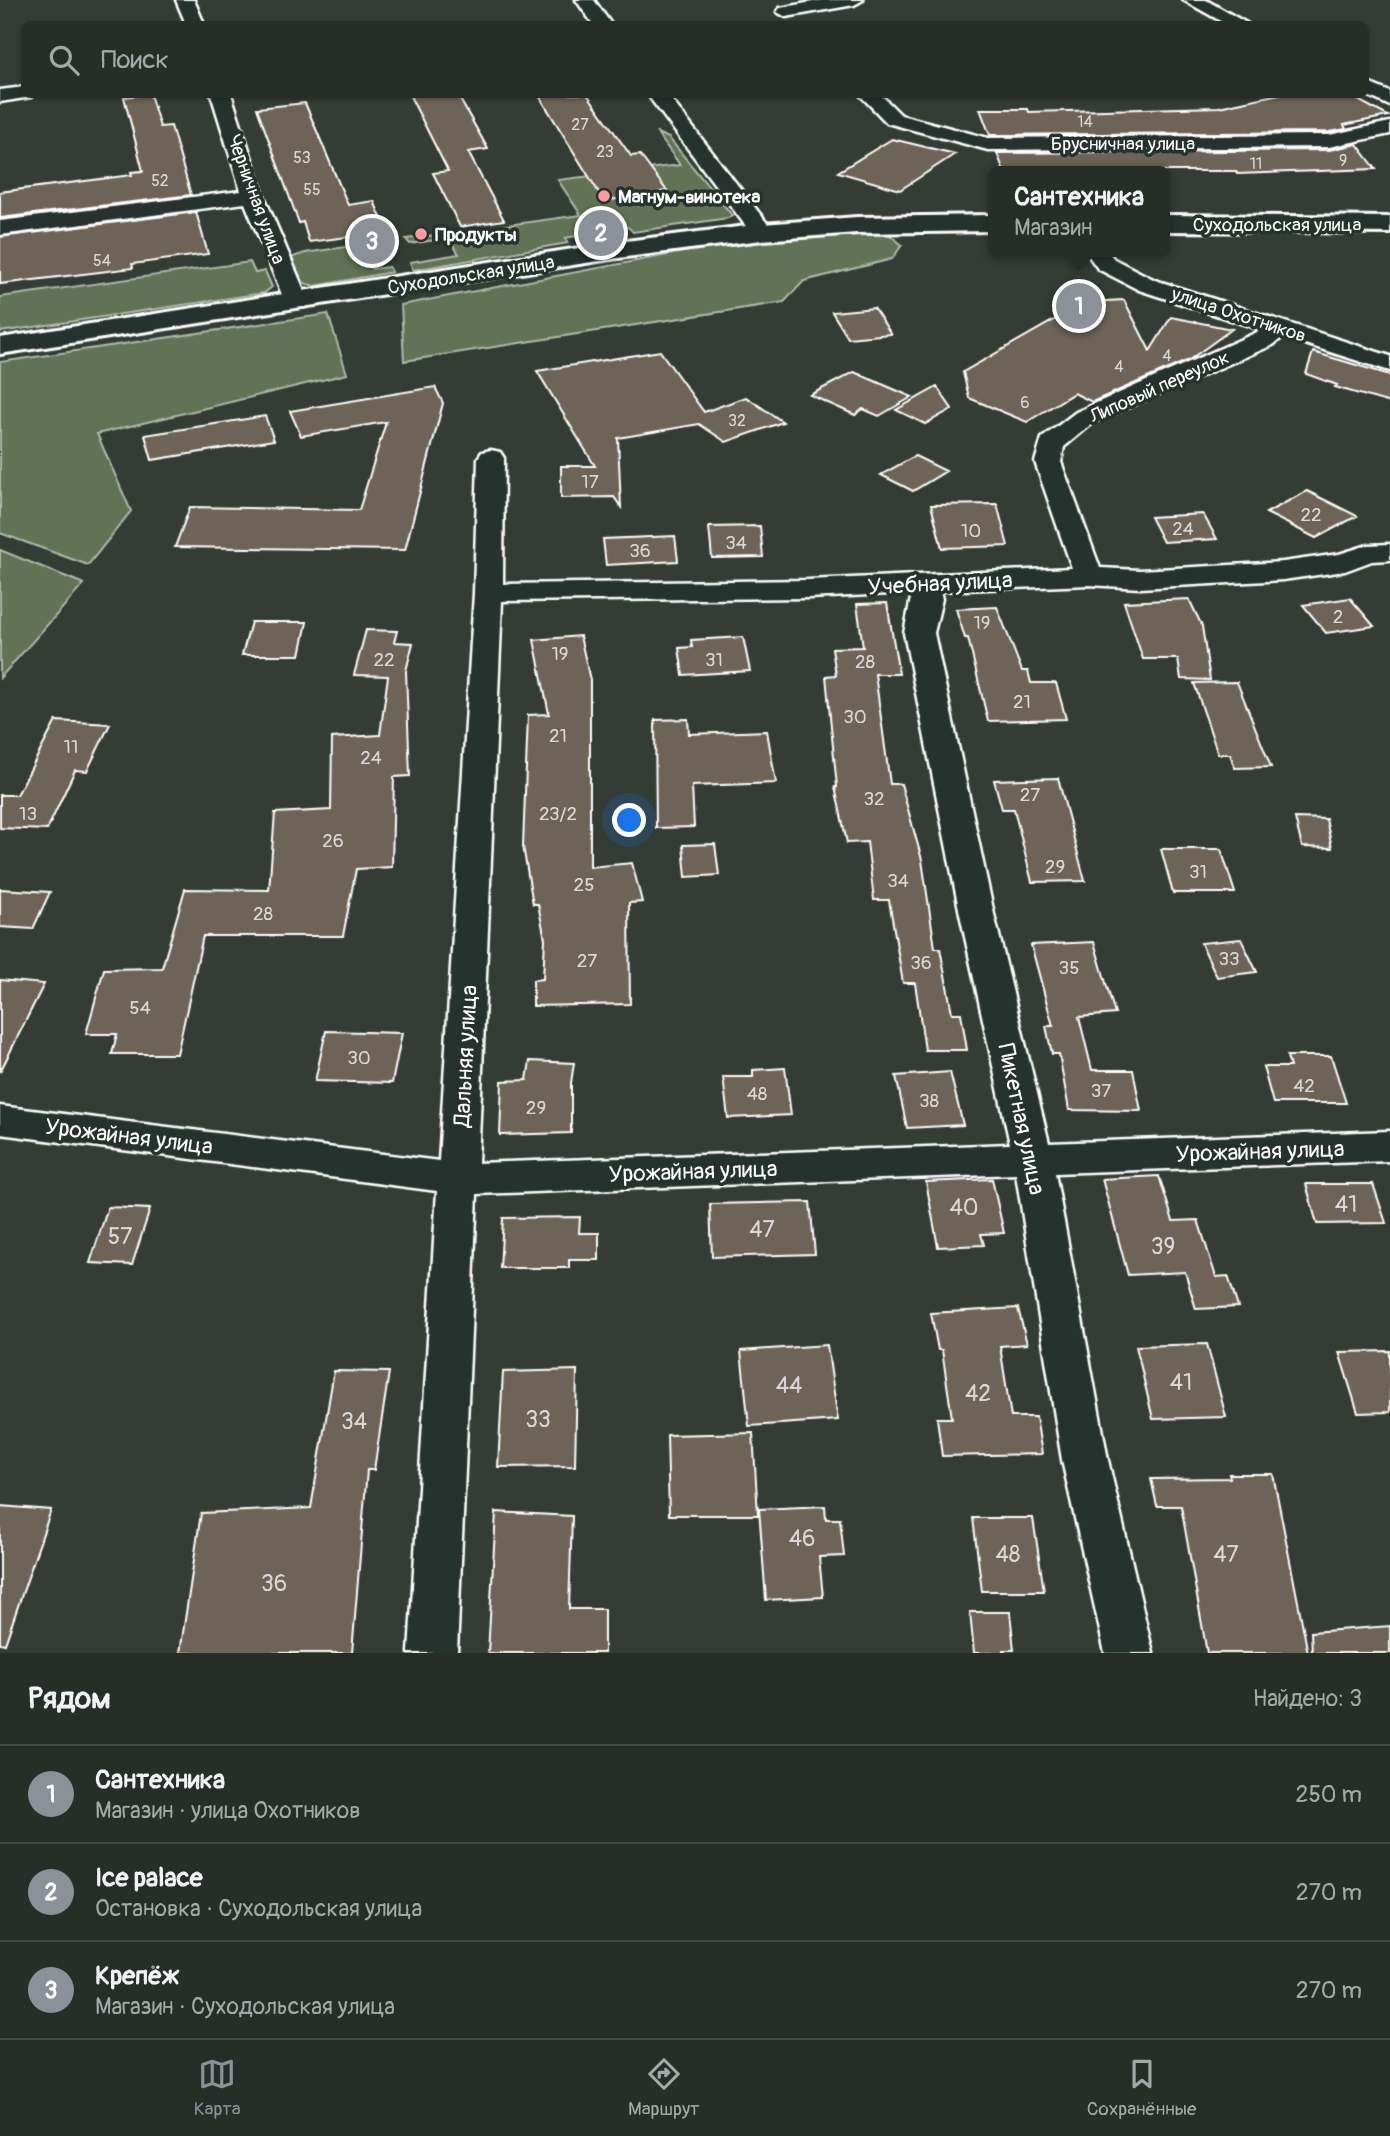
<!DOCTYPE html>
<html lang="ru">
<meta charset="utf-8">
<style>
body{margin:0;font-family:Pangolin,sans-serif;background:#2f3630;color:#f1f3f6}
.you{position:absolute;left:630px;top:821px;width:24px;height:24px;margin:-18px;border:5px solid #fff;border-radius:50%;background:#1a73e8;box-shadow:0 0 0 10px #1a73e833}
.badge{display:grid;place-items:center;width:46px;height:46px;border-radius:50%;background:#8c9099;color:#fff;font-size:23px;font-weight:700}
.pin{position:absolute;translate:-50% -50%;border:4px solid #fff;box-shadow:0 2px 7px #0006}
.popup{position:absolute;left:988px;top:166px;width:182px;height:91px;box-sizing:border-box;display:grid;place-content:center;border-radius:10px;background:#272e28;filter:drop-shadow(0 2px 5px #0005);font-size:23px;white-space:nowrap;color:#a4a8a8}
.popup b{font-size:26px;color:#f1f3f6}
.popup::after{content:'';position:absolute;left:50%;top:100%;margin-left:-14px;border:14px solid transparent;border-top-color:#272e28}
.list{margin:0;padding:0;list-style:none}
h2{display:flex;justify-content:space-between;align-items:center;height:91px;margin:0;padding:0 28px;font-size:30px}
h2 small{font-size:23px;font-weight:400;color:#a4a8a8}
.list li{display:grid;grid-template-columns:46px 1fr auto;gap:21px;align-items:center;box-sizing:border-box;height:98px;padding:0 28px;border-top:2px solid #434a45}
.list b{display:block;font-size:26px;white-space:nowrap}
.list p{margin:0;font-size:23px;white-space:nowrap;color:#a4a8a8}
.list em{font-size:23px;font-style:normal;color:#a4a8a8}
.icon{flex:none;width:38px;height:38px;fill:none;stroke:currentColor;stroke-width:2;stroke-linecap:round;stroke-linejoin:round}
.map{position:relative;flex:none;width:1390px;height:1653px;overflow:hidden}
.search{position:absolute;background:#272e28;box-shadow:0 2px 5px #0004;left:21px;right:21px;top:21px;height:77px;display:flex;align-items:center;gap:18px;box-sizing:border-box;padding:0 24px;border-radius:10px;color:#a4a8a8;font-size:26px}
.sheet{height:385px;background:#272e28}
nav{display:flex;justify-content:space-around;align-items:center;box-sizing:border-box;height:98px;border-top:2px solid #434a45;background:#272e28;font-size:19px;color:#a4a8a8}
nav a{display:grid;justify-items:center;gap:4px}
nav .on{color:#8c9099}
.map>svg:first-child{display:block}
.green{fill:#627355;stroke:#b0b9aa;stroke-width:2}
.building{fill:#6d6456;stroke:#fff;stroke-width:2}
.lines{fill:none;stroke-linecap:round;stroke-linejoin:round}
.minor-casing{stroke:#fff;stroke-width:5}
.secondary-casing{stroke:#fff;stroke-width:6}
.minor{fill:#26332d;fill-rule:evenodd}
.secondary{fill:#26332d;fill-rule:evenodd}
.poi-dot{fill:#ff9aa2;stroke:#26332d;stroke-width:2.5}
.labels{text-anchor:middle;stroke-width:7;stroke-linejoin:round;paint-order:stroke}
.far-number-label{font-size:16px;fill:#dad8d5}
.far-street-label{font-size:19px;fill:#fff;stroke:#26332d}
.far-poi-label{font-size:19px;font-weight:bold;fill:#fff;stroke:#26332d;text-anchor:start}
.number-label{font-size:19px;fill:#dad8d5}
.street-label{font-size:23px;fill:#fff;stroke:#26332d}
.near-number-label{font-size:23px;fill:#dad8d5}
</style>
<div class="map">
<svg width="1390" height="1653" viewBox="0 0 1390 1653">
<rect width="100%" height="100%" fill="#343d35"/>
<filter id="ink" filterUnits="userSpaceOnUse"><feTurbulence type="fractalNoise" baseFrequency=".0143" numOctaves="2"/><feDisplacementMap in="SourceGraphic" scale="14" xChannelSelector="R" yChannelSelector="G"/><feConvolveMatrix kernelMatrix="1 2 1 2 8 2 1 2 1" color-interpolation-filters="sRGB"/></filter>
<g filter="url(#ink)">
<path class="green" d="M657 133 669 138 732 215 728 218 633 232 628 227 565 238 568 243 413 270 410 262 459 254 448 238 410 244 406 239 581 215 558 180 680 165Z
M889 234 902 245 892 259 804 281 784 302 404 361 401 305 705 248 812 237Z
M365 244 367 251 362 252 372 269 389 267 392 272 315 286 304 283 290 258 305 253Z
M250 262 255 273 265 271 272 287 264 293 0 332V297Z
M328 314 347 374 97 434 131 511 88 565 0 533V362Z
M0 550 84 584 0 678Z"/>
<path class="building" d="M150 94 160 127 171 126 191 195 0 218V192L132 175 131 172 143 171 124 97Z
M409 94H457L488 149 468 152 504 220 460 227 433 173 448 171Z
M538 94H587L631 156 640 155 667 191 604 201Z
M1279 94H1347L1388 116 1344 125 1346 129 1329 132 990 135 980 109H1028L1029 112 1219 107Z
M305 103 348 205 374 201 391 241 359 245 355 236 309 242 303 222 299 223 257 108Z
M892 139 955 154 900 190 838 172Z
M1357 144 1376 169 1237 174 1236 171H1004L997 153 1329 150Z
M196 212 208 254 132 264 133 268 0 284V237Z
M1124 300 1150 351 1171 317 1232 329 1189 360 1092 402 1074 393 1027 422 969 398 963 372 1086 302Z
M874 308 891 334 848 338 832 312Z
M660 351 704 412 746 397 783 422 726 442 699 424 618 438 621 507 614 497 561 498V466H595L537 371Z
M1313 352 1390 375V403L1335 387 1337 385 1306 374Z
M854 372 912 397 879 416 863 409 855 415 810 395Z
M435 387 443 403 405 550 175 547 190 507 359 510 386 422 301 436 290 411Z
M937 387 952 409 925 424 896 410Z
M265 416 274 440 152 460 145 435Z
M915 456 946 471 913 491 881 475Z
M1307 491 1357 516 1316 538 1266 513Z
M997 504 1008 546 942 548 931 505Z
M1203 514 1217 539 1163 542 1150 517Z
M760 526 763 557 712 558 709 527Z
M675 536 678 561 606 565 603 539Z
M1350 598 1374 626 1326 633 1303 605Z
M1189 599 1202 626 1210 680 1181 679 1178 659H1143L1124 602Z
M887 603 899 674H875L890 784H901L922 860 935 948H940L952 1013H961L967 1050H925L915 983H903L889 900H874L867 842 847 843 835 787H837L826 676 836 675 832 648 863 647 857 604Z
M997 607 1022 671H1028L1031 683H1056L1066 719 988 721 968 638H965L956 609Z
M251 622H307L300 655H242Z
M366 630 397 631 394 642 413 643 406 671 410 776 394 777 392 867 356 869 343 936H203L177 1054H112L117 1034H86L104 969 162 968 185 889 269 890 275 813 331 810 332 738 380 735 388 676 354 675Z
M580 636 590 680V867L632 863 642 902 629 903 630 1004 533 1006V980L543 979 545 939 538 904H533L523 846 528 715 549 714 534 640Z
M743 637 750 671 683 675 679 648 692 647 691 640Z
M1237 682 1271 767 1235 768 1230 754H1218L1194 683Z
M688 719 689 734 767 731 776 783 692 786 694 827 656 828 655 720Z
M56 721 110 724 87 771 75 770 47 830 0 828V795H17Z
M1058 778 1085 881 1032 882 1014 809H1002L994 780Z
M1295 818 1326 819 1332 848 1302 847Z
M715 844 719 875 686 877 683 845Z
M1161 849H1221L1235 893H1173Z
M0 889 50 892 33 929 0 927Z
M1241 939 1257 972 1217 977 1201 943Z
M1094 942 1115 1014 1079 1017 1092 1070H1133L1141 1111 1069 1110 1059 1054H1052L1046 1026H1053L1031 945Z
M0 980 44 984 0 1072Z
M326 1031 402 1033 392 1083 315 1081Z
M1287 1056H1331L1346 1103H1273L1263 1067H1290Z
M530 1061 574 1063 571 1083V1133L500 1135 502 1081 527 1080Z
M785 1068 791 1115 728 1118 723 1077H753V1070Z
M950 1072 963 1125 907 1128 896 1076Z
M1159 1176 1173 1221 1198 1220 1216 1277 1228 1276 1238 1307 1196 1309 1185 1272 1128 1275 1102 1179Z
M992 1179 1004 1233 981 1234 984 1245 938 1247 926 1182Z
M1306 1184H1373L1386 1223 1317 1224Z
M810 1202 815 1254 712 1257 710 1204Z
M108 1207 150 1209 132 1265 90 1263Z
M580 1217 579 1233H599V1260H569V1268H500L503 1218Z
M1018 1308 1027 1344 1000 1346 1011 1417H1036L1042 1454 942 1456 937 1418H952L942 1350H938L931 1313Z
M1207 1344 1226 1417 1153 1419 1136 1346Z
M827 1345 838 1420 749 1426 741 1351Z
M1390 1351V1412L1358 1413 1339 1352Z
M577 1370 575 1466 498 1467 503 1372Z
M334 1371 389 1372 374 1470H367L352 1653H180L201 1513 311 1508Z
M753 1433 758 1515H669L667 1435Z
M1229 1474H1273L1308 1653H1207L1181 1506H1157L1151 1479 1230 1478Z
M0 1506 51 1510 5 1644 0 1643Z
M825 1506 826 1519H840L844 1556 819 1557 823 1597 766 1600 759 1509Z
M496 1512 572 1516 569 1609H604V1653H488Z
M973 1518H1033L1044 1591H982Z
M970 1612H1010L1014 1650H1003V1653H974Z
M1390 1626V1653H1312L1311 1632Z"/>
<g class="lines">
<g class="minor-casing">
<path id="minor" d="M176 0H194L204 24H186Z
M576 0H594L611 24H593Z
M823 0H863L854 5 786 17 777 12 780 8Z
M1183 0H1206L1248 24H1226Z
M1366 82 1390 92V106L1364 94Z
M24 87V94H33L31 97 0 102V90Z
M211 94H231L264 196 309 302 305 307H289L285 302 245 203 0 235V221L241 191Z
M647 94H667L770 227 773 232 770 237H754Z
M859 94H880L901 115 988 138 1329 135 1390 122V134L1329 147 988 150 887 123Z
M1086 252H1108L1114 259 1155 280 1390 356V371L1283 337 1273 345 1094 422 1064 447 1061 462 1100 568 1140 570 1283 562 1339 554 1368 545 1390 544V560L1372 561 1345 571 1283 580 1140 588 1089 585 940 591 942 599 934 633 994 914 1049 1143 1390 1131V1161L1055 1173 1108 1460 1153 1653H1105L1062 1460 1016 1174 477 1194 457 1653H409L437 1191 0 1134V1106L439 1161 474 593 478 458 482 452 491 450 500 452 504 458 503 584 808 580 1072 568 1035 462 1042 438 1076 412 1262 330 1139 290 1098 269ZM912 593 904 633 960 914 1010 1144 478 1163 502 601 808 598Z"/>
</g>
<g class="secondary-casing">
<path id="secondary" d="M993 215V231L857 233 762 240 618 258 0 354V338L618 242 762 224 857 217Z
M1165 215 1390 217V233L1165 231Z"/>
</g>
<use href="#minor" class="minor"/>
<use href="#secondary" class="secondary"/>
</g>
</g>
<g class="poi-dot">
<circle cx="604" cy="196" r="7"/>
<circle cx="421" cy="234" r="7"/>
</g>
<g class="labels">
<g class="far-number-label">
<text x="1085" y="127">14</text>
<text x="580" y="130">27</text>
<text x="605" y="157">23</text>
<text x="302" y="163">53</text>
<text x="1343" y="166">9</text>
<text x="1256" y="169">11</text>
<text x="160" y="186">52</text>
<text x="312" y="195">55</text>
<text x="102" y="266">54</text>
<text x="1167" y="361">4</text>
<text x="1119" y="372">4</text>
<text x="1025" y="408">6</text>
<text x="737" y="426">32</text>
</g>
<g class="far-street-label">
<text x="1123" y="150">Брусничная улица</text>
<text transform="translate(257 199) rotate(70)" y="7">Черничная улица</text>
<text x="1277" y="231">Суходольская улица</text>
<text transform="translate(471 274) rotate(-9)" y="7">Суходольская улица</text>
<text transform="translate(1239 314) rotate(18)" y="7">улица Охотников</text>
<text transform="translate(1159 386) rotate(-24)" y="7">Липовый переулок</text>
</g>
<g class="far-poi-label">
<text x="618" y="203">Магнум-винотека</text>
<text x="435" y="241">Продукты</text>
</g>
<g class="number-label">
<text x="590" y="488">17</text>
<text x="1311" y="521">22</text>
<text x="1183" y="535">24</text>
<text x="971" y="537">10</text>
<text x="736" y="549">34</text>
<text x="640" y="557">36</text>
<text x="1338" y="623">2</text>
<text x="982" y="629">19</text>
<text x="560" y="660">19</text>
<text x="384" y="666">22</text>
<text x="714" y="666">31</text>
<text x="865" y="668">28</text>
<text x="1022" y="708">21</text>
<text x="855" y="723">30</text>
<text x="558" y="742">21</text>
<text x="71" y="753">11</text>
<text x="371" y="764">24</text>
<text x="1030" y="801">27</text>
<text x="874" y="805">32</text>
<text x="28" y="820">13</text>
<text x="558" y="820">23/2</text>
<text x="333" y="847">26</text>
<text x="1055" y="873">29</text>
<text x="1198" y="878">31</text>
<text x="898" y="887">34</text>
<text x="584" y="891">25</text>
<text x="263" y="920">28</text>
<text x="1229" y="965">33</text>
<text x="587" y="967">27</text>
<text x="921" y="969">36</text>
<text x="1069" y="974">35</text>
<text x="140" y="1014">54</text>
<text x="359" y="1064">30</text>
<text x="1304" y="1092">42</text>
<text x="1101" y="1097">37</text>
<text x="757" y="1100">48</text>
<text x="929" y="1107">38</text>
<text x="536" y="1114">29</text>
</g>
<g class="street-label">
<text transform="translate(940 583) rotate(-3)" y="8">Учебная улица</text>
<text transform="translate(465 1056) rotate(-87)" y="8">Дальняя улица</text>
<text transform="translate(1022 1119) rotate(78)" y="8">Пикетная улица</text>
<text transform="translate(129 1136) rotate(7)" y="8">Урожайная улица</text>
<text transform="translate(1260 1151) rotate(-2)" y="8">Урожайная улица</text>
<text transform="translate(693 1171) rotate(-2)" y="8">Урожайная улица</text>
</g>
<g class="near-number-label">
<text x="1346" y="1212">41</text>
<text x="964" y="1215">40</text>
<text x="762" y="1237">47</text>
<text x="120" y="1244">57</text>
<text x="1163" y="1254">39</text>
<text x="1181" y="1390">41</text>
<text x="789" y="1393">44</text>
<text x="978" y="1401">42</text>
<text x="538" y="1427">33</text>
<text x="354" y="1429">34</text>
<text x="802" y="1546">46</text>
<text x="1008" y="1562">48</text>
<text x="1226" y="1562">47</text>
<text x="274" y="1591">36</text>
</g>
</g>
</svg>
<div class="you"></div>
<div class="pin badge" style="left:1079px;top:306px">1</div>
<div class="popup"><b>Сантехника</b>Магазин</div>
<div class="pin badge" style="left:601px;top:233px">2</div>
<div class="pin badge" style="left:372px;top:241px">3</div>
<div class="search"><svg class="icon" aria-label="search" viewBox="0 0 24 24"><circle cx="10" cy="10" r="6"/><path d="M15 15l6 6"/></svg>Поиск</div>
</div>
<section class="sheet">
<h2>Рядом<small>Найдено: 3</small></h2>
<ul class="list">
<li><span class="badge">1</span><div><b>Сантехника</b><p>Магазин · улица Охотников</p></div><em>250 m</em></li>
<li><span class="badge">2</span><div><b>Ice palace</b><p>Остановка · Суходольская улица</p></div><em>270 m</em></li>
<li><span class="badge">3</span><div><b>Крепёж</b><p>Магазин · Суходольская улица</p></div><em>270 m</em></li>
</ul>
</section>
<nav>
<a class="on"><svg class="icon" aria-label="map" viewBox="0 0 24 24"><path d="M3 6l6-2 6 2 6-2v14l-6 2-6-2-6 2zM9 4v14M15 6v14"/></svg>Карта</a>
<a><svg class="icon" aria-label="directions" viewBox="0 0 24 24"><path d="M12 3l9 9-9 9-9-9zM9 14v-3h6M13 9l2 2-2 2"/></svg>Маршрут</a>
<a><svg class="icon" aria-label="saved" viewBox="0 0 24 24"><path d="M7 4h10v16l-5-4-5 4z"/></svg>Сохранённые</a>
</nav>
